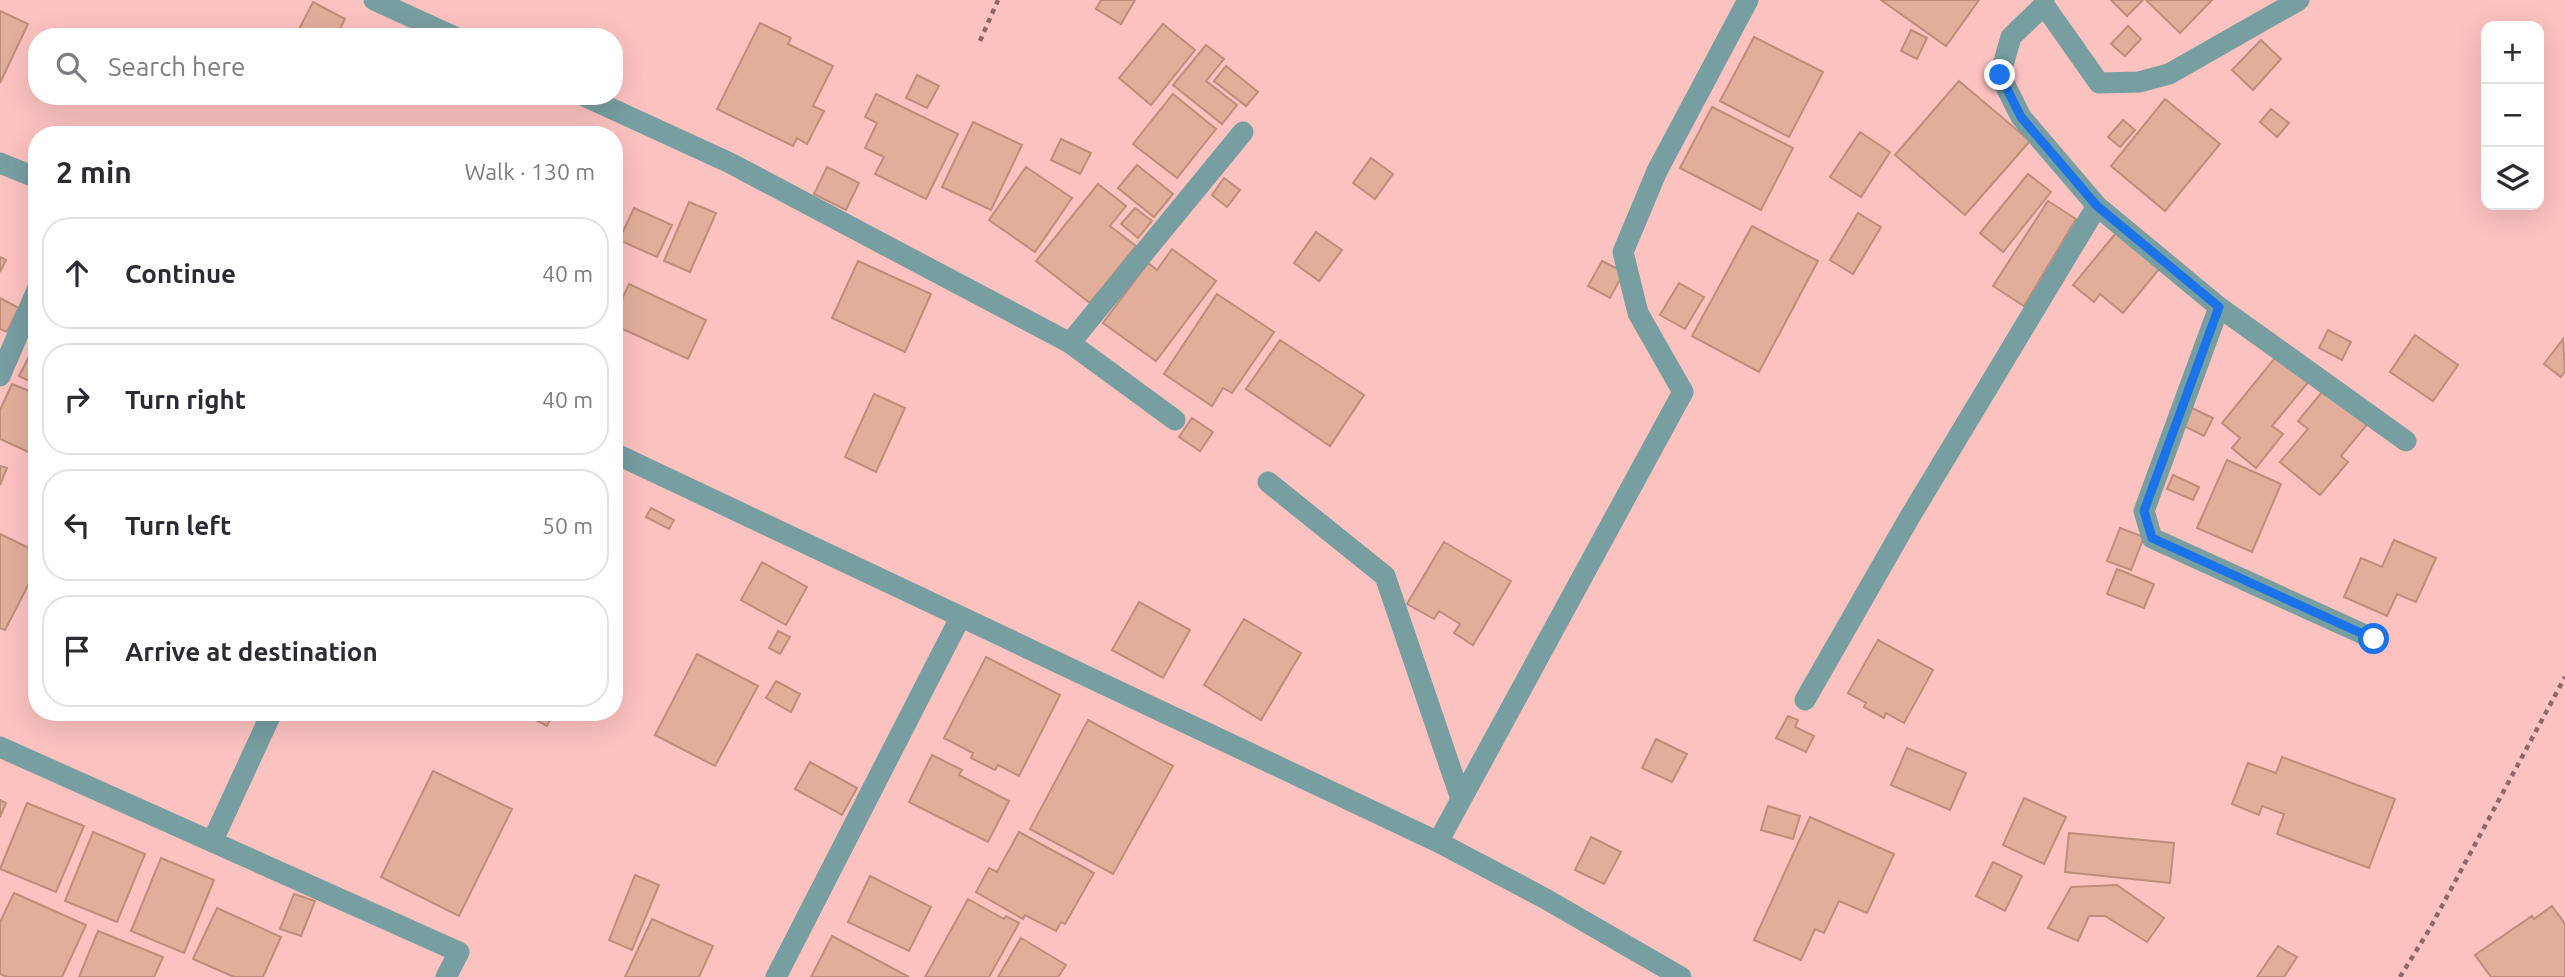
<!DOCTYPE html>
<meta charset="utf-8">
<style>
body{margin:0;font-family:Ubuntu,sans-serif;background:#f2f2f3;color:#2b2b33}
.controls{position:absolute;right:21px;top:21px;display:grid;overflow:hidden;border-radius:14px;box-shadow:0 7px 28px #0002}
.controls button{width:63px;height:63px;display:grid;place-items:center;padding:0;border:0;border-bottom:2px solid #e1e1e2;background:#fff;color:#2b2b33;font:35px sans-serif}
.stop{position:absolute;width:21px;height:21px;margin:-16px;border:5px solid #1a73e8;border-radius:50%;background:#fff}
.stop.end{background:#1a73e8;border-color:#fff;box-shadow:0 2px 7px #0008}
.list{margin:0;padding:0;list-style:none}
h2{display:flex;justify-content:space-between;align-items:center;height:91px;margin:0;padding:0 28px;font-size:30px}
h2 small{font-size:23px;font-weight:400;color:#7c7c81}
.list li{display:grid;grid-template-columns:46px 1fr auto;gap:21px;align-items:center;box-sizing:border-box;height:112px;margin:0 14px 14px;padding:0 14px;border:2px solid #e1e1e2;border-radius:28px}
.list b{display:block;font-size:26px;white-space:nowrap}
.list em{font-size:23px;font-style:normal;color:#7c7c81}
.icon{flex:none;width:38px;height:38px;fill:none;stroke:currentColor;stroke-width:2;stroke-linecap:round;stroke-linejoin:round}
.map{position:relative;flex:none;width:2565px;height:977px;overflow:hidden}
.search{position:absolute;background:#fff;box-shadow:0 7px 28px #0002;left:28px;top:28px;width:595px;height:77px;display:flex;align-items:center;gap:18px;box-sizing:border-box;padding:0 24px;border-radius:28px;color:#7c7c81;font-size:26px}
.panel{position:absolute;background:#fff;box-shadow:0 7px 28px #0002;left:28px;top:126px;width:595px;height:595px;border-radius:28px}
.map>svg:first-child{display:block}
.building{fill:#e2ae9b;stroke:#bf8d7b;stroke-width:2}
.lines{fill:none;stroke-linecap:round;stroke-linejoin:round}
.path{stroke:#8e6968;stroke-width:4.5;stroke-dasharray:5 5;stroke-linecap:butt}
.minor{stroke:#779ea1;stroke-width:21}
.route{stroke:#1a73e8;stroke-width:9}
</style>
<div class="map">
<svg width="2565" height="977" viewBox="0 0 2565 977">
<rect width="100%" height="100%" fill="#fcc2c0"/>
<path class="building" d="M1101 0H1135L1121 24 1096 9Z
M1881 0H1979L1946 46Z
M2111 0H2143L2127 16Z
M2146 0H2212L2180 33Z
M313 2 345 19 336 37H295Z
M0 11 28 24 0 83Z
M760 23 791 38 788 44 833 66 813 106 824 111 807 144 797 138 793 146 717 109Z
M1163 24 1195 50 1151 105 1119 78Z
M2128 26 2141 39 2125 56 2111 44Z
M1911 30 1927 38 1917 59 1901 51Z
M1754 37 1823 72 1789 137 1720 101Z
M2261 40 2281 59 2253 90 2232 70Z
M1206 45 1224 59 1206 81 1237 105 1222 124 1173 85Z
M1226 66 1258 92 1246 106 1214 81Z
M917 75 939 86 927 108 906 98Z
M1959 81 2030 141 1965 215 1895 155Z
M876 94 958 134 926 199 875 174 884 157 865 148 877 123 865 117Z
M1173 94 1216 129 1177 178 1133 144Z
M2165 99 2220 144 2165 211 2111 166Z
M1712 107 1793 148 1761 210 1680 168Z
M2271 109 2289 123 2277 137 2260 122Z
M2123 120 2135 130 2120 147 2108 137Z
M973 122 1022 145 991 210 942 187Z
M1860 132 1890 152 1861 197 1830 177Z
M1061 139 1091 153 1080 174 1051 160Z
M1371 158 1393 174 1375 199 1353 183Z
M1137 165 1173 194 1154 217 1118 188Z
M827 167 859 183 846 210 814 194Z
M1026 167 1072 198 1035 252 989 220Z
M2028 174 2051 192 2003 252 1980 233Z
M1224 178 1240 190 1227 207 1212 195Z
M1098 184 1126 206 1110 226 1136 246 1090 303 1036 261Z
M2048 201 2076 219 2024 306 1993 286Z
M689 202 716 213 690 272 664 261Z
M634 208 672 225 657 257 619 240Z
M1135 208 1152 221 1138 238 1121 224Z
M1858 213 1881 227 1853 274 1830 260Z
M1752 226 1818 261 1759 372 1692 336Z
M1316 232 1342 250 1319 281 1294 263Z
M2116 233 2160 268 2123 313 2100 294 2094 302 2073 285Z
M1172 249 1216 281 1156 361 1103 323 1148 263 1157 270Z
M0 257 6 260 0 272Z
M858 261 931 294 905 352 832 318Z
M1602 261 1624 272 1610 298 1588 286Z
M1679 283 1704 297 1685 329 1660 315Z
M629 284 706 320 688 359 614 325V316Z
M1217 294 1274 332 1232 393 1223 388 1212 406 1164 374Z
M0 298 19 308 7 332 0 329Z
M2328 330 2351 342 2342 360 2319 348Z
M2415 335 2458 365 2433 401 2390 372Z
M2563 339 2565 371 2561 377 2544 364Z
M1280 340 1364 395 1330 446 1246 389Z
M37 341V385L19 376Z
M2279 353 2310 380 2272 426 2283 434 2256 468 2232 448 2240 438 2222 423Z
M12 384 37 394V456L0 439V410Z
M2327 386 2370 421 2341 456 2348 462 2320 495 2280 462 2308 429 2298 421Z
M874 394 905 408 876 472 845 457Z
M2192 408 2213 418 2204 436 2184 426Z
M1192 418 1213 432 1200 451 1179 437Z
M2227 460 2281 484 2252 552 2197 528Z
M0 466 7 468 0 485Z
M2173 475 2199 487 2193 500 2167 489Z
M651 508 674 520 669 529 646 517Z
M2120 528 2144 537 2131 570 2107 561Z
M0 534 37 552V568L5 630 0 628Z
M2394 540 2436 558 2416 602 2397 594 2387 616 2344 597 2361 558 2382 567Z
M1444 542 1511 581 1473 645 1454 633 1460 624 1439 611 1434 619 1407 604Z
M762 562 807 587 786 625 741 600Z
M2117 569 2154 584 2144 608 2107 594Z
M1139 602 1190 630 1163 678 1112 650Z
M1244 619 1301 653 1261 720 1204 685Z
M778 631 790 637 780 654 769 648Z
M1878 640 1933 670 1904 723 1886 713 1884 718 1864 707 1866 703 1848 693Z
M697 654 758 686 715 766 655 735Z
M986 657 1060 695 1019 776 998 765 995 770 971 758 973 753 944 738Z
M776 681 800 694 791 712 766 698Z
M520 712H554L547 726Z
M1788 716 1798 720 1795 727 1814 736 1806 752 1776 738Z
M1088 720 1173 766 1113 874 1030 829Z
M1656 739 1687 754 1672 782 1642 768Z
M1907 748 1966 773 1950 810 1891 785Z
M932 755 962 770 959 775 1009 801 988 842 909 802Z
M2282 757 2395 799 2369 868 2277 834 2284 814 2262 806 2259 815 2232 804 2248 763 2276 773Z
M810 762 857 788 842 815 795 789Z
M433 771 512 809 459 916 381 877Z
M2024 798 2066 817 2044 864 2003 845Z
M0 800 6 803 0 817Z
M27 803 84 826 56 892 0 869Z
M1768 806 1800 816 1793 839 1761 830Z
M1810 817 1894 854 1867 913 1839 901 1824 933 1815 929 1801 960 1754 940Z
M93 832 145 854 117 922 65 901Z
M1019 832 1094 873 1065 924 1061 922 1056 931 1025 915 1023 919 976 892 989 868 997 872Z
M2069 833 2174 843 2170 883 2065 872Z
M1591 837 1621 852 1604 884 1575 870Z
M161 858 214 880 184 953 131 931Z
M1993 862 2022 876 2005 911 1976 896Z
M635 875 659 885 632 950 609 940Z
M870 876 931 907 909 951 848 922Z
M2117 885 2164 918 2147 942 2105 916H2089L2078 941 2048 928 2071 887Z
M14 893 86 925 62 977H7L0 974V922Z
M294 894 315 901 301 936 280 929Z
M968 899 1004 919 1006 916 1019 923 989 977H925Z
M2552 906 2565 924V977H2491L2475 955 2532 916 2534 919Z
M217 908 281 937 263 977H234L193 959Z
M652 919 713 946 699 977H625Z
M98 931 163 957 154 977H79Z
M832 936 909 977H811Z
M1021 938 1066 965 1058 977H998Z
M2278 946 2297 957 2284 977H2257Z"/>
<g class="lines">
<path class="path" d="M980 41 998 0
M2400 977 2429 930 2565 677"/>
<path class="minor" d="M374 0 455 37
M2044 5 2099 83 2139 82 2169 74 2299 0
M584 96 730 163 1070 343 1175 420
M0 163 37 178
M2097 206 2219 307 2406 441
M2219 307 2144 511 2152 538 2374 639
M1070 343 1243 132
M0 376 37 290
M614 453 1438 842 1544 898 1681 977
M1268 482 1385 576 1461 799
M1805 700 1908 520 2097 206 2021 117 2000 75 2011 37 2044 5V0
M0 747 459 952 446 977
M213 840 272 712
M1438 842 1683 392 1638 313 1623 252 1657 171 1748 0
M776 977 960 618"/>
</g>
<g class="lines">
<path class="route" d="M2000 75 2021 117 2097 206 2219 307 2144 511 2152 538 2374 639"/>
</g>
</svg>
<div class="controls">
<button>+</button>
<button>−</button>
<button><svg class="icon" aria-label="layers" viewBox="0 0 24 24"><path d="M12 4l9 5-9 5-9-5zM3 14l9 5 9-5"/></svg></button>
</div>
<div class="stop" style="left:2374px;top:639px"></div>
<div class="stop end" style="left:2000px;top:75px"></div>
<div class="search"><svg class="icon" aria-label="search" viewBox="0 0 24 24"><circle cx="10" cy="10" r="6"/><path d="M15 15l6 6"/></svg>Search here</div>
<section class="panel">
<h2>2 min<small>Walk · 130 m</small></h2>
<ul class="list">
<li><svg class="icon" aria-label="ahead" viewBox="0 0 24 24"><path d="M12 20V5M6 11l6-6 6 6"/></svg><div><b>Continue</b></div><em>40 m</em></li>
<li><svg class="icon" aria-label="right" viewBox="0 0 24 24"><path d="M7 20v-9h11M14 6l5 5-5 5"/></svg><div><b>Turn right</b></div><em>40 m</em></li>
<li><svg class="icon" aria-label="left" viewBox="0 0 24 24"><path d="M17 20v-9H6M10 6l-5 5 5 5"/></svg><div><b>Turn left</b></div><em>50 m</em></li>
<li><svg class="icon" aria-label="arrive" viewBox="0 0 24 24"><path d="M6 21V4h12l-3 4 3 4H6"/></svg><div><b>Arrive at destination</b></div></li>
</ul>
</section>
</div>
